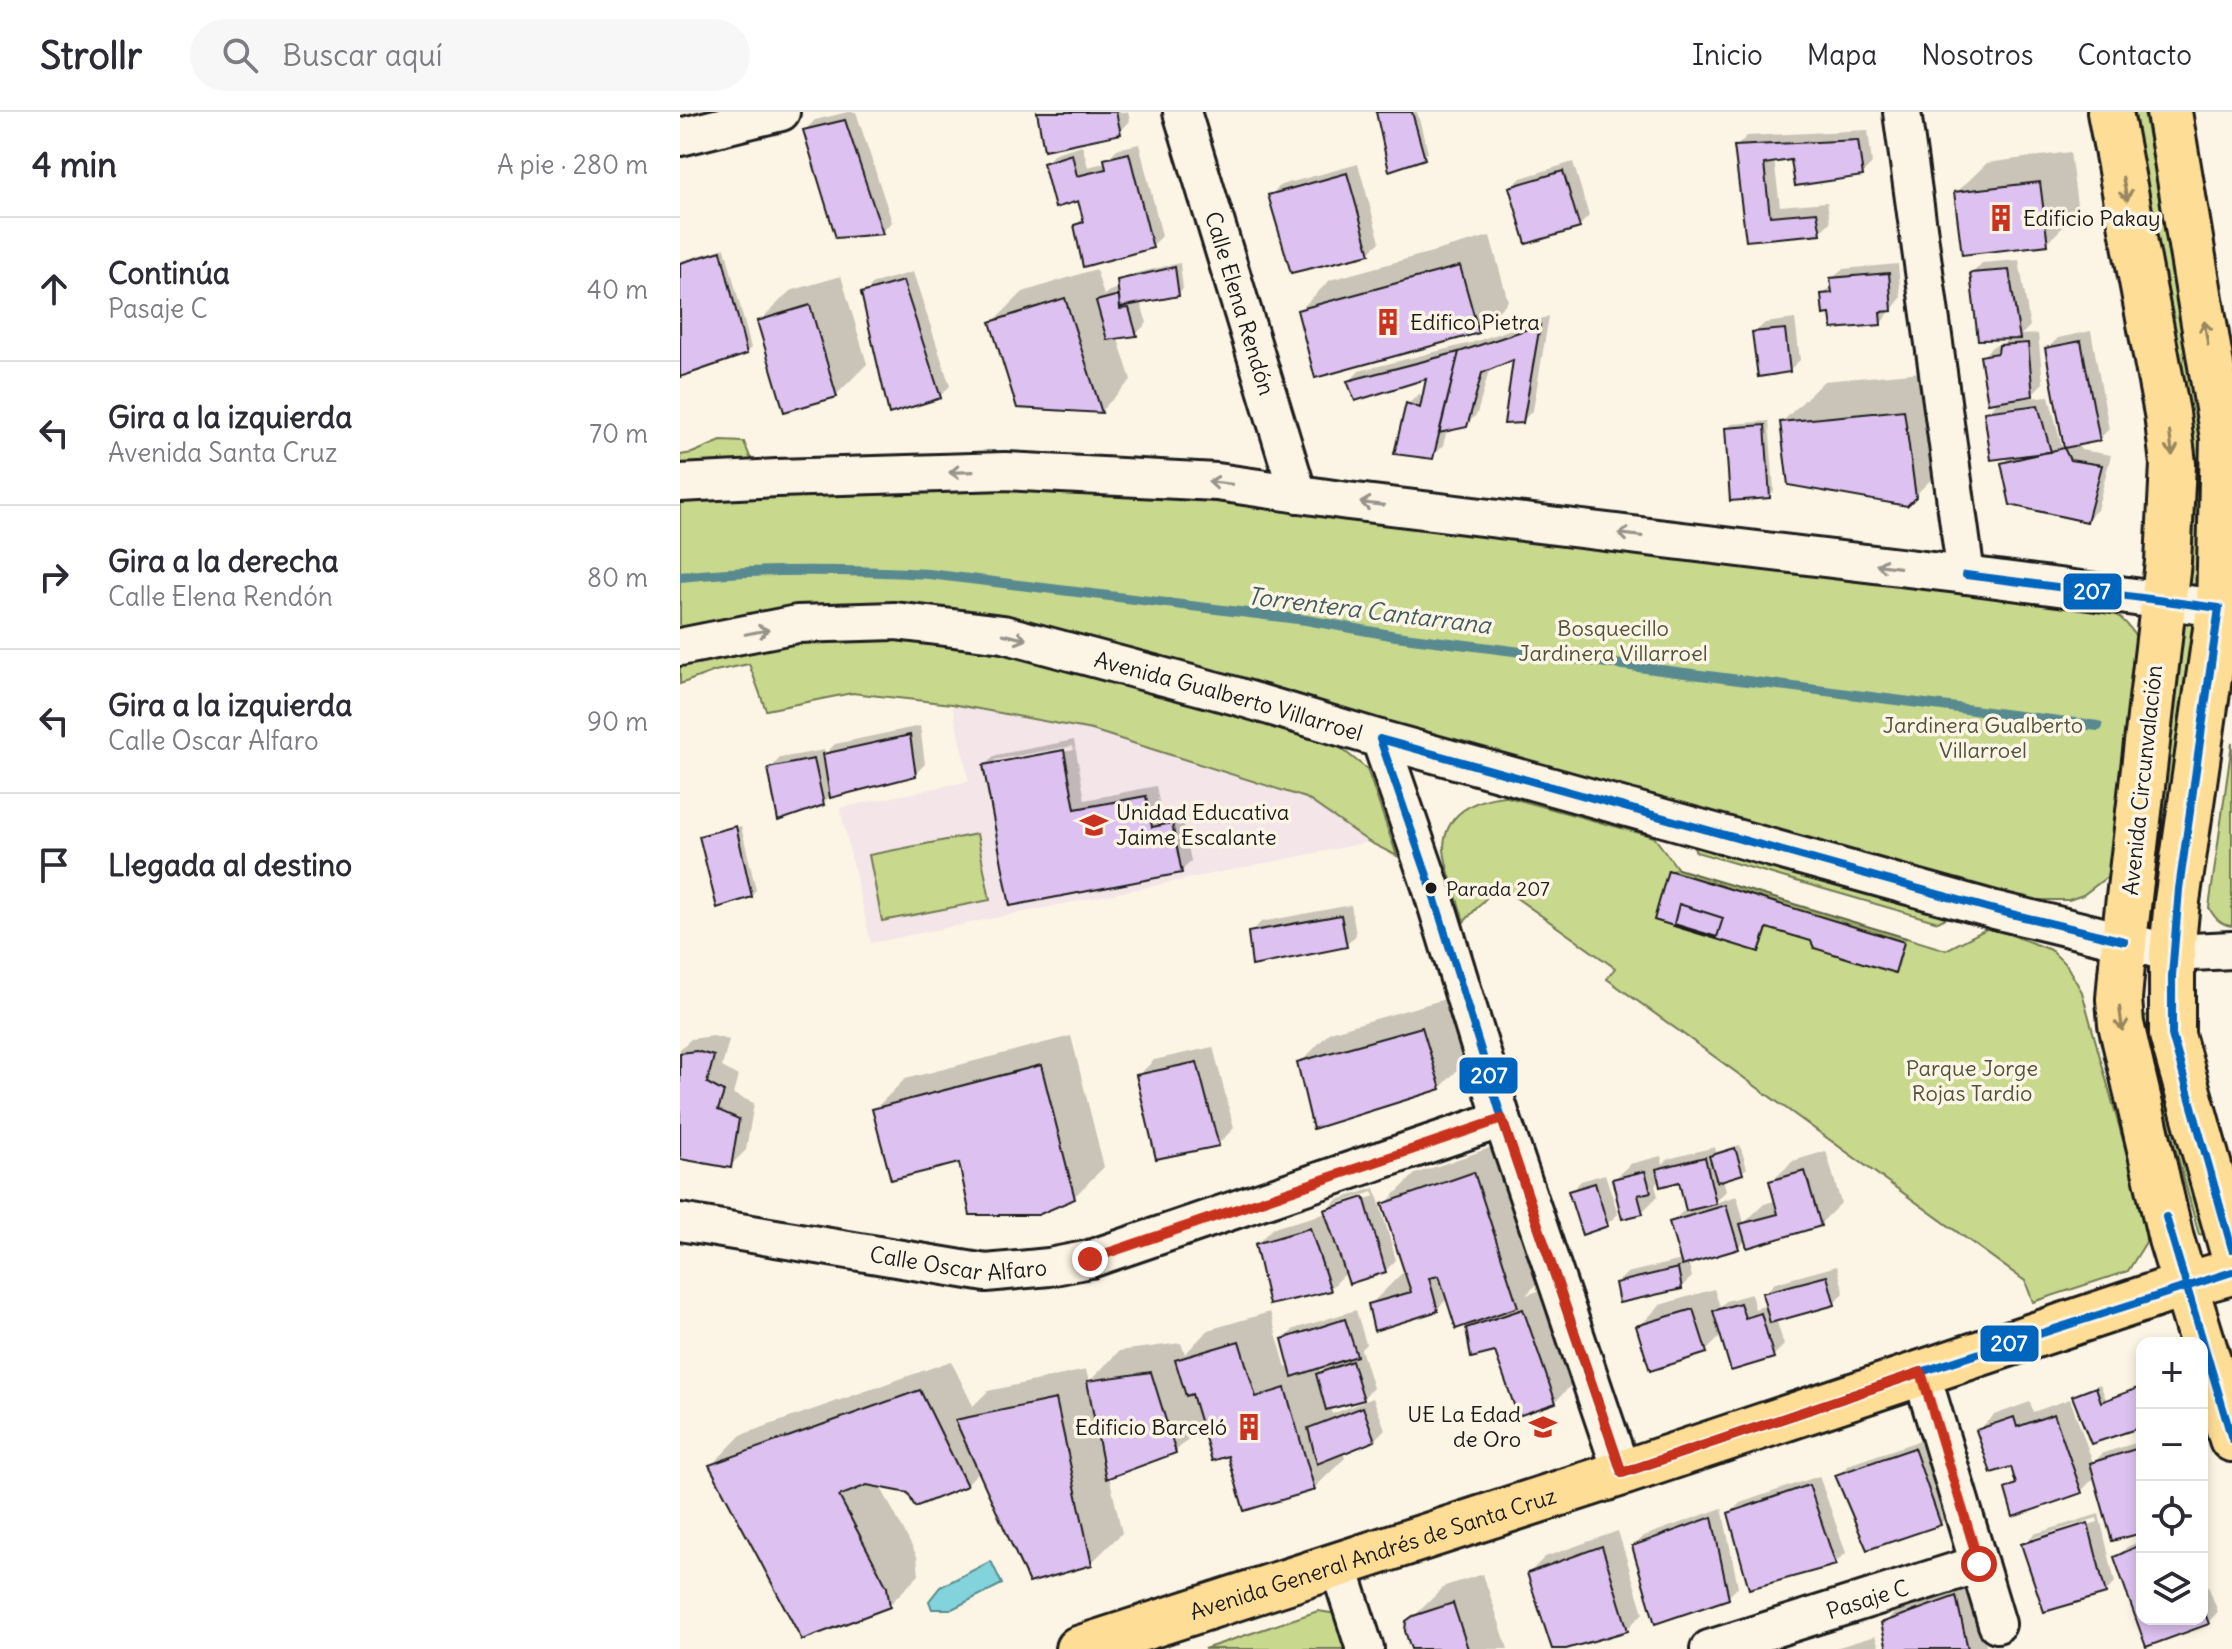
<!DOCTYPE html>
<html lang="es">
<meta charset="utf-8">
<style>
body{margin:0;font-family:Delius,sans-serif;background:#f7f7f7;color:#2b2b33}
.controls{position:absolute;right:24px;bottom:24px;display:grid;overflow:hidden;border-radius:16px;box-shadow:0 4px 12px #0003}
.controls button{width:72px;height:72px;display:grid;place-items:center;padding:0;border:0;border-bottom:2px solid #e1e1e2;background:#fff;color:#2b2b33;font:40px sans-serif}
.stop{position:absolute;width:24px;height:24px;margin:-18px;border:6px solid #c8321e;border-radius:50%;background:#fff}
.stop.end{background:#c8321e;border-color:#fff;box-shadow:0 2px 8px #0008}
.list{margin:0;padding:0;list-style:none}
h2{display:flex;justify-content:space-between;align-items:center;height:104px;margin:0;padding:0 32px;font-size:34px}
h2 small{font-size:26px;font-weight:400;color:#7c7c81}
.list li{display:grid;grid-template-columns:52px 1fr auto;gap:24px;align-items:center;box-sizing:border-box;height:144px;padding:0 32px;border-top:2px solid #e1e1e2}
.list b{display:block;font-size:30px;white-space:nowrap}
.list p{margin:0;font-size:26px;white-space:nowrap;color:#7c7c81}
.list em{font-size:26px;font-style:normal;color:#7c7c81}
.icon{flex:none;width:44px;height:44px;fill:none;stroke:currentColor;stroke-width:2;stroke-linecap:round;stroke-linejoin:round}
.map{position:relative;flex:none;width:1552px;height:1537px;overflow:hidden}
header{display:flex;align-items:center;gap:48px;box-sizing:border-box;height:112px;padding:0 40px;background:#fff;border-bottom:2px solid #e1e1e2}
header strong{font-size:38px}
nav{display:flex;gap:44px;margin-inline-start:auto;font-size:28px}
.search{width:560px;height:72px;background:#f7f7f7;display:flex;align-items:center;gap:20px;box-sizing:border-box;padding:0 28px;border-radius:44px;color:#7c7c81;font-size:30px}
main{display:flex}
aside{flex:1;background:#fff}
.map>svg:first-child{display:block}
.built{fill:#f3e5e8}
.green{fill:#c8d88d;stroke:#727a54;stroke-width:2}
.water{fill:#82d3db;stroke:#598a8f;stroke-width:2}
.shadow{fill:#0003;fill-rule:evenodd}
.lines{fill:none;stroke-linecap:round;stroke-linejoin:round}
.stream{stroke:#598a8f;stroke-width:10}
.building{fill:#ddc1f0;stroke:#1c1c1c;stroke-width:2}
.minor-casing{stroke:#1c1c1c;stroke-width:42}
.major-casing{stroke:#1c1c1c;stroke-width:50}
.highway-casing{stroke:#1c1c1c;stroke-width:50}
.minor{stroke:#fcf5e5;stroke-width:36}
.major{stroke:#fedd96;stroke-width:44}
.highway{stroke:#fedd96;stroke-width:44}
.bus-1-casing{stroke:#fcf5e5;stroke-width:14}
.bus-1{stroke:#0065bd;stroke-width:8}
.oneway{stroke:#98865f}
.oneway2{stroke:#97938b}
.route{stroke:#c8321e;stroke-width:10}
.bus-dot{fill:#1c1c1c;stroke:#fcf5e5;stroke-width:3}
.labels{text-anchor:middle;stroke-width:7;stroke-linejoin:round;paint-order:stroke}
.bus-label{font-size:20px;fill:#1c1c1c;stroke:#fcf5e5;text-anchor:start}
.poi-label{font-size:22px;fill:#1c1c1c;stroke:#fcf5e5;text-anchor:start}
.street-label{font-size:22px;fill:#1c1c1c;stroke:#fcf5e5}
.park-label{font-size:22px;fill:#50543e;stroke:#fcf5e5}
.water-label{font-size:24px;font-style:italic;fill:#405c5f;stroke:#fcf5e5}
.line-badge{stroke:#fcf5e5;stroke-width:3}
.badge-label{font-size:22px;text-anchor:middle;font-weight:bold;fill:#fff}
</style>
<header>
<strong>Strollr</strong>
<div class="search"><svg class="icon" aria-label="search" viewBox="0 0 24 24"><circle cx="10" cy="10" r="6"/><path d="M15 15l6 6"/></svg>Buscar aquí</div>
<nav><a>Inicio</a><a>Mapa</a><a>Nosotros</a><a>Contacto</a></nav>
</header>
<main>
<aside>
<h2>4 min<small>A pie · 280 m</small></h2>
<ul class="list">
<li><svg class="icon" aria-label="ahead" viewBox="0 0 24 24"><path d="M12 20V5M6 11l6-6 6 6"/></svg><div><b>Continúa</b><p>Pasaje C</p></div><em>40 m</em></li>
<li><svg class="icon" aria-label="left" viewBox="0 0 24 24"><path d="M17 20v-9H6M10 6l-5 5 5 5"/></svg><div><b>Gira a la izquierda</b><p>Avenida Santa Cruz</p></div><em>70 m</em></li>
<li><svg class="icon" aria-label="right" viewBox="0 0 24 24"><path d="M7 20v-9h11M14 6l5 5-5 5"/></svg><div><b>Gira a la derecha</b><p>Calle Elena Rendón</p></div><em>80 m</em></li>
<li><svg class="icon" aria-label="left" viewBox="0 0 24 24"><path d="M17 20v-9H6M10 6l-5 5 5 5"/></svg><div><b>Gira a la izquierda</b><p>Calle Oscar Alfaro</p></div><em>90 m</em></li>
<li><svg class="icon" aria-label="arrive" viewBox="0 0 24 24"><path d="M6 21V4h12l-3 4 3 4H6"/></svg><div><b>Llegada al destino</b></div></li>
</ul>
</aside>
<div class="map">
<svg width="1552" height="1537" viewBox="0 0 1552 1537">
<rect width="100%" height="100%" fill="#fcf5e5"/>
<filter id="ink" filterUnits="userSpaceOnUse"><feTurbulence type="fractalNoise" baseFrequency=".0125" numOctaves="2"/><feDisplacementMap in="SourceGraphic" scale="16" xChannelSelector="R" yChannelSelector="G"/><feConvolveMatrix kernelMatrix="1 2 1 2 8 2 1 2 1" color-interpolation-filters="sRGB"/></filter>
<g filter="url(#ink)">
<path class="built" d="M272 592 412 618 515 649 626 686 689 730 191 831 160 696 289 669Z"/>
<path class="green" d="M1449 0H1464L1524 322 1521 474 1508 472 1515 361 1510 319Z
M41 329 64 330 70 345 97 372 250 378H320L322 370 521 379 529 389 584 394 1428 497C1443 506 1452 516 1460 532L1433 742 1427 765 1403 783 1389 788H1351L576 575 83 502 25 511 28 547 103 529 195 527 262 533 329 543 463 576 653 630 687 657 717 744 689 730 626 686 412 618 272 592 172 581 86 598 69 552 35 559 0 572V343L12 341Z
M1502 508 1520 510 1485 777 1468 774Z
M1552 631V814C1540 813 1535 806 1529 796Z
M824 684 974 725 998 757 1266 838 1310 815 1371 838 1387 854 1402 880 1465 1108 1466 1130 1448 1159 1353 1190 1345 1169 927 867 935 856 818 773 784 810C779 790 765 756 764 737 764 702 794 687 824 684Z
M297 722 310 788 202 809 189 743Z
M1009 727 1274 802 1258 810 1016 740Z
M1474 902 1533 1119 1519 1123 1460 905Z
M638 1499 657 1502 669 1537H524Z"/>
<path class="water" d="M311 1449 322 1472 272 1497H252L249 1489 260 1475Z"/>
<path class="shadow" d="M168 0H176L212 110 202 120 125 18 135 8Z
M359 0H448L450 9 440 20Z
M698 0H737L748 40 743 45Z
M1188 18 1192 52 1182 62 1113 46 1094 48 1100 94 1147 90 1150 110 1140 120 1068 127 1056 35 1067 24Z
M459 32 482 124 472 134 396 113 404 105 399 87 365 52 375 41 402 33 408 55 427 50 426 48 437 37Z
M1390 40 1398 100 1367 131 1276 81 1307 51Z
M893 50 909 104 899 114 831 76 841 66Z
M678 52 700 130 689 140 590 84 601 73Z
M810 124 828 189 798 220 619 199 650 168Z
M45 136 71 236 66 240 0 263V149Z
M1339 148 1350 214 1341 223 1358 222 1363 271 1348 286 1369 284 1382 336 1385 335 1367 237 1378 226 1411 219 1429 317 1419 327 1397 332 1401 338 1431 343 1417 398 1406 408 1323 351 1331 343 1306 301 1319 288 1303 244 1313 234 1323 232 1330 225 1292 162 1302 151Z
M500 151 503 177 498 182 460 189 467 211 456 222 437 224 451 268 421 299 312 211 343 180 416 157 424 184 429 179 440 176V169L444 164Z
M1218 152 1221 186 1201 211 1152 200 1143 183 1153 173 1152 167 1163 157Z
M233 160 270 274 260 284 184 182 194 171Z
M161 164 187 252 156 283 106 298 79 210 110 179Z
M869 204 853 298 842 309 835 245 810 255 797 302 786 313 767 317 763 334 752 344 728 292 739 282 744 284 748 264 669 270 679 259 791 231Z
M1115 207 1120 248 1109 258 1074 221 1085 211Z
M1264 258 1268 351 1226 392 1102 310 1144 269Z
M1089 309 1094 379 1089 384 1047 317 1052 312Z
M240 614 245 652 235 662 151 683 143 691 90 657 100 646 144 638 145 642 155 632Z
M394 628 405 688 476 674 482 705 502 702 511 749 501 760 305 653 316 643ZM393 634 394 638 315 652V648Z
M61 714 76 778 71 783 21 725 24 722V725Z
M995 755 1227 825 1219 854 1214 859 1132 827 1089 815 1083 833 1078 837 990 760Z
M671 793 676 823 666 833 570 821 581 810Z
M772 885 790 945 760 976 620 951 650 920Z
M33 924 49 928 42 955 58 964 53 982 74 991 66 1038 50 1054 0 1045V937L11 927Z
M391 924 424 1055 393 1086 280 1049 194 998 225 967Z
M533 935 554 1016 538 1032 458 964 474 948Z
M824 1031 867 1162 846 1183 865 1177 896 1268 875 1290 816 1238 788 1217 799 1206 768 1186 757 1197 690 1193 721 1162 726 1160 705 1092 735 1062Z
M1060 1033 1067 1056 1062 1060 1043 1066 1046 1079 1034 1091 1057 1084 1064 1111 1084 1092 1097 1088 1091 1070 1113 1049 1146 1039 1161 1091 1140 1112 1067 1127 1058 1136 1008 1150 1012 1165 1001 1175 937 1171 947 1161 1002 1148 991 1111 1002 1100 1008 1098 1000 1067H980L975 1073 978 1084 962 1100 934 1068 950 1052 981 1044 983 1052 988 1047 1035 1035 1036 1040Z
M925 1062 938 1102 927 1112 891 1080 901 1069Z
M695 1076 716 1148 705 1159 667 1160 650 1177 577 1132 593 1116 647 1101V1098L657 1088ZM693 1080 695 1084 656 1096V1092Z
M1157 1154 1164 1181 1154 1191 1096 1207 1104 1233 1093 1244 1042 1223 1026 1239 959 1215 980 1193 1034 1177 1040 1195 1046 1189 1071 1182 1075 1197 1087 1193 1084 1182 1095 1171Z
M676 1198 686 1232 681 1237 693 1276 683 1286 650 1295 652 1302 693 1286 705 1317 694 1328 663 1340 665 1346 634 1376 549 1342 523 1312 495 1340 429 1364 442 1421 411 1451 300 1358 286 1373 230 1379 200 1374 237 1444 239 1463 209 1493 31 1354 61 1323 271 1249 293 1294 308 1279 406 1258 409 1270 439 1239 501 1231 505 1242 528 1218 590 1200 606 1256 611 1254 604 1227 614 1217ZM649 1251 640 1260 638 1255Z
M1420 1272 1426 1287 1462 1273V1313L1412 1330 1394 1284 1399 1280Z
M1390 1287 1413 1351 1423 1341 1462 1329V1419L1416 1364 1401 1379 1327 1378 1337 1368 1332 1352 1298 1319 1314 1303 1350 1290 1353 1300Z
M1244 1327 1271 1401 1260 1412 1158 1364 1168 1353Z
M1139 1364 1166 1441 1155 1451 1050 1401 1060 1391Z
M1042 1396 1058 1475 1048 1485 954 1434 964 1424Z
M1419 1402 1435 1470 1425 1481 1343 1433 1354 1422ZM1417 1406 1418 1410 1353 1430V1426Z
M938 1419 963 1501 947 1517 874 1537 849 1461 865 1445Z
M1462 1428V1507H1522V1458L1538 1500 1528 1510 1467 1533 1436 1446 1447 1435Z
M803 1462 828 1537H733L728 1510 765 1474Z
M1291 1470 1307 1537H1209L1203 1512 1219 1496Z
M1195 1524 1200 1537H1152Z"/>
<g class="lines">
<path class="stream" d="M0 465C80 456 168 458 249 462L626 508 716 524 1418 614"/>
</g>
<path class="building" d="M357 0H436L441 22 364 38Z
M696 0H732L745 47 709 59Z
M165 8 203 122 156 126 123 18Z
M1178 28 1183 64 1115 74 1111 48 1084 52 1090 104 1137 100 1141 122 1066 129 1054 34Z
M449 41 473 136 403 155 394 113 404 110 398 89 375 96 363 51 392 42 397 64 426 57 424 47Z
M883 59 900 116 846 132 829 75Z
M667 61 690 142 611 161 588 83Z
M1360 70 1368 133 1282 143 1274 80Z
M41 139 67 242 0 265V151Z
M780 154 799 221 635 266 617 198Z
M495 155 499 184 440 195 437 168Z
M1329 158 1340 227 1298 228 1290 161Z
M1209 161 1212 199 1200 200 1201 213 1152 217 1150 202 1143 203 1141 182 1152 181 1150 166Z
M223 169 261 286 209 302 181 181Z
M439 183 440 197 449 196 457 224 427 228 416 189Z
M385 186 422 301 337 296 310 210Z
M130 193 157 285 104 300 77 209Z
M860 213 843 311 824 312 833 248 802 261 787 315 759 321 779 240Z
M1105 217 1110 260 1078 265 1072 220Z
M1401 229 1420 329 1384 336 1365 236Z
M1348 231 1353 284 1308 291 1300 244 1318 241 1319 233Z
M779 240 753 347 714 342 726 291 740 296 746 267 675 289 667 269Z
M1358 293 1371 340 1311 348 1304 300Z
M1224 298 1236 385 1227 394 1108 373 1100 310Z
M1085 313 1090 386 1050 389 1045 316Z
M1384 336 1390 348 1422 353 1407 410 1330 393 1321 351Z
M230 623 236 664 150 686 143 642Z
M384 638 395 697 466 684 472 715 492 711 502 761 330 794 303 653Z
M134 647 144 693 98 709 88 656Z
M56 714 72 785 37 796 19 724Z
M988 758 1224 830 1215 861 1134 836 1131 829 1087 816 1079 840 974 808Z
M999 792 1043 806 1037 825 994 812Z
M661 803 667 835 572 854 568 820Z
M742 915 761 977 633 1017 617 950Z
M16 939 34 944 27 971 44 980 38 998 59 1007 51 1056 0 1047V941Z
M517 950 539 1034 476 1047 456 963Z
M361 953 395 1087 358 1103H290L279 1051 211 1068 192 997Z
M1055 1036 1063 1062 1037 1070 1029 1044Z
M1025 1045 1036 1092 1006 1099 999 1070 980 1075 976 1057Z
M965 1059 971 1080 958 1083 963 1102 942 1107 932 1067Z
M1125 1059 1141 1114 1067 1136 1060 1112 1098 1102 1089 1069Z
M794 1060 838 1195 776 1217 759 1164 749 1166 758 1199 694 1219 688 1192 731 1180 702 1092Z
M915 1071 928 1114 902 1123 888 1079Z
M684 1085 706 1160 669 1172 644 1098Z
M1046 1093 1059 1137 1002 1154 989 1110Z
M630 1116 651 1179 589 1193 575 1132Z
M998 1156 1002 1177 939 1191 935 1171Z
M1147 1164 1155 1193 1090 1211 1082 1181Z
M1060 1191 1065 1206 1081 1201 1094 1246 1051 1259 1033 1199Z
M843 1197 876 1291 838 1304 815 1240 791 1246 786 1216Z
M1013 1197 1027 1241 970 1259 956 1214Z
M665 1207 677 1244 612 1265 602 1227Z
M559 1229 576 1285 605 1276 635 1378 564 1399 548 1344 532 1349 512 1282 506 1284 495 1248Z
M672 1249 684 1288 646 1298 636 1262Z
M471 1260 496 1341 426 1367 407 1269Z
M1416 1275 1421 1290 1461 1275 1462 1315 1411 1332 1392 1284Z
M240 1278 287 1374 235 1395 228 1381 187 1373 159 1384 207 1475 210 1495 122 1528 29 1353Z
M376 1287 412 1453 349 1471 275 1308Z
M683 1295 695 1329 637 1352 628 1316Z
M1374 1302 1402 1381 1333 1405 1325 1377 1336 1372 1331 1355 1311 1361 1296 1318 1334 1305 1337 1315Z
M1462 1335V1421L1432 1429 1410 1351Z
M1234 1336 1261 1413 1187 1438 1155 1363Z
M1129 1373 1156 1453 1069 1477 1048 1401Z
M1032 1405 1049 1487 975 1512 952 1434Z
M1408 1411 1426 1482 1364 1500 1341 1432Z
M1462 1432V1507H1522V1494L1529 1512 1466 1535 1434 1445Z
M922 1434 948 1519 886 1537H872L847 1461Z
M1276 1484 1288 1537H1207L1201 1511Z
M773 1491 788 1537H731L725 1519 726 1509 733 1504Z"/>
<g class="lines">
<g class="minor-casing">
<g id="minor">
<path id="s1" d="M502 0 618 382"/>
<path d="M1222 0 1286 463"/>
<path d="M0 25 101 0"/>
<path d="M0 371 97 366 325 359 537 370 668 389 1286 463 1539 496"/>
<path id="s2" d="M0 535 117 512 215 509 323 522 556 584 700 627 1315 798 1492 841 1552 838"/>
<path d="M700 627 751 775 822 1007 942 1361"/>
<path id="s3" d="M0 1110 306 1161 369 1155 410 1147 822 1007"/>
<path d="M1241 1260 1317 1512"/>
<path d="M658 1453 685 1537"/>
<path id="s4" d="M1029 1537 1299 1452"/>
</g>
</g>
<g class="major-casing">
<g id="major">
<path id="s5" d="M398 1537 942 1361 1505 1173 1552 1160"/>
</g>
</g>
<g class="highway-casing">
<path id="highway" d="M1430 0 1487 301 1493 352 1488 450 1444 829 1439 887 1441 912 1491 1127 1552 1327
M1489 0 1543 326 1539 496 1497 789 1492 841V923L1552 1137"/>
</g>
<use href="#minor" class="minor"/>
<use href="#major" class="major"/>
<use href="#highway" class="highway"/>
<g class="bus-1-casing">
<path id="bus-1" d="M1286 463 1539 496
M1539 496 1499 777 1492 864V923L1552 1137
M700 627 751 775 822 1007 942 1361 1241 1260 1552 1160
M700 627 1315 798 1444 829
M1486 1105 1552 1327"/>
</g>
<use href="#bus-1" class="bus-1"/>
</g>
<defs><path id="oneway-shaft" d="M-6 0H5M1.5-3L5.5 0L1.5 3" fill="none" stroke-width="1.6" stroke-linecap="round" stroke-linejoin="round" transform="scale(2)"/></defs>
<g class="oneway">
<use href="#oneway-shaft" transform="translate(1445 77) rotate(79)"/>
<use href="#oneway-shaft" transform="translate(1526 221) rotate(-99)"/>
<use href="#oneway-shaft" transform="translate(1491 332) rotate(83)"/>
<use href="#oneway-shaft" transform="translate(1441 907) rotate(83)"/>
</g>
<g class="oneway2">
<use href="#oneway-shaft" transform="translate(281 360) rotate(178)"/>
<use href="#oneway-shaft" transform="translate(540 371) rotate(-174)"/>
<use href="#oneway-shaft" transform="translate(692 392) rotate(-173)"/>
<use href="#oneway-shaft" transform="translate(950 423) rotate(-173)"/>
<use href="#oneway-shaft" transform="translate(1208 454) rotate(-173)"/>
<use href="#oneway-shaft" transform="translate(77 520) rotate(-11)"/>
<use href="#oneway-shaft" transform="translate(335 525) rotate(14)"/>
</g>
</g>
<g class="lines" filter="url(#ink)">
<path class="route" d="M410 1147 822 1007 942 1361 1241 1260 1299 1452"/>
</g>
<defs>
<g id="building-bare" transform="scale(2.16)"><path d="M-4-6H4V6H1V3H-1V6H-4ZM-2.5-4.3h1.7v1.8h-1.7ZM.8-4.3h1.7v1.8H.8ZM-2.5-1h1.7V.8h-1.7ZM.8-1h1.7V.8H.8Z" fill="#c8321e" stroke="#fcf5e5" stroke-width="2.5" paint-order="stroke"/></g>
<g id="school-bare" transform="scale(2.16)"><path d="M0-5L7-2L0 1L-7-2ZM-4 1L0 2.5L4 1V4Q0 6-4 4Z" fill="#c8321e" stroke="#fcf5e5" stroke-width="2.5" paint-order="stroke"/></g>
</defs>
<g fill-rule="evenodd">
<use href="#building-bare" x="1321" y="106"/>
<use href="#building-bare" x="708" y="210"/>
<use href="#school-bare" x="414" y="713"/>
<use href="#building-bare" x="569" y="1315"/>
<use href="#school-bare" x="863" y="1315"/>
</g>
<circle class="bus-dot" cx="751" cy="776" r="7"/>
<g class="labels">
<g class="bus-label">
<text x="766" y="784">Parada 207</text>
</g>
<g class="poi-label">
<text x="1343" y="114">Edificio Pakay</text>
<text x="730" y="218">Edifico Pietra</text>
<text x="436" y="708">Unidad Educativa<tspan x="436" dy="25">Jaime Escalante</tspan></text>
<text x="841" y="1310" text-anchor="end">UE La Edad<tspan x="841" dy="25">de Oro</tspan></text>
<text x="547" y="1323" text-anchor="end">Edificio Barceló</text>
</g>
<g class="street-label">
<text dy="8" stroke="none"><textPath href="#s1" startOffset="200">Calle Elena Rendón</textPath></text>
<text dy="8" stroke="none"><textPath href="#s2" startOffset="560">Avenida Gualberto Villarroel</textPath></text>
<text transform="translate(1462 668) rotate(-84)" y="8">Avenida Circunvalación</text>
<text dy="8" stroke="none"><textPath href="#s3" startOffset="282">Calle Oscar Alfaro</textPath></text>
<text dy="8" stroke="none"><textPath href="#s5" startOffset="310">Avenida General Andrés de Santa Cruz</textPath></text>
<text dy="8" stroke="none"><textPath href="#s4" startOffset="166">Pasaje C</textPath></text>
</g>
<g class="park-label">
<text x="933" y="524">Bosquecillo<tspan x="933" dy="25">Jardinera Villarroel</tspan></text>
<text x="1303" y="621">Jardinera Gualberto<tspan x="1303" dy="25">Villarroel</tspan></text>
<text x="1292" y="964">Parque Jorge<tspan x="1292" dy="25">Rojas Tardio</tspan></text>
</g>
<g class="water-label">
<text transform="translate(689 499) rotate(7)" y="8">Torrentera Cantarrana</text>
</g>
</g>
<g class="line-badge">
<rect x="1382" y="460" width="61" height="39" rx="8" fill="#0065bd"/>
<rect x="778" y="944" width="61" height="39" rx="8" fill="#0065bd"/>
<rect x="1299" y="1212" width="61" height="39" rx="8" fill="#0065bd"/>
</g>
<g class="badge-label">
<text x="1412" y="487">207</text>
<text x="809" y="971">207</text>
<text x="1329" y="1239">207</text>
</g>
</svg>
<div class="controls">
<button>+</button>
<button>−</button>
<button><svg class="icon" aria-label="locate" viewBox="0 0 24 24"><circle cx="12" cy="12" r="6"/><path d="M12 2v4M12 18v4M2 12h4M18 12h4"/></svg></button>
<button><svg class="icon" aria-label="layers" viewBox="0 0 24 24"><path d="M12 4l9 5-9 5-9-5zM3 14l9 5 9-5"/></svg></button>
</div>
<div class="stop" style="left:1299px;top:1452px"></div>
<div class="stop end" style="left:410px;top:1147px"></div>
</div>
</main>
